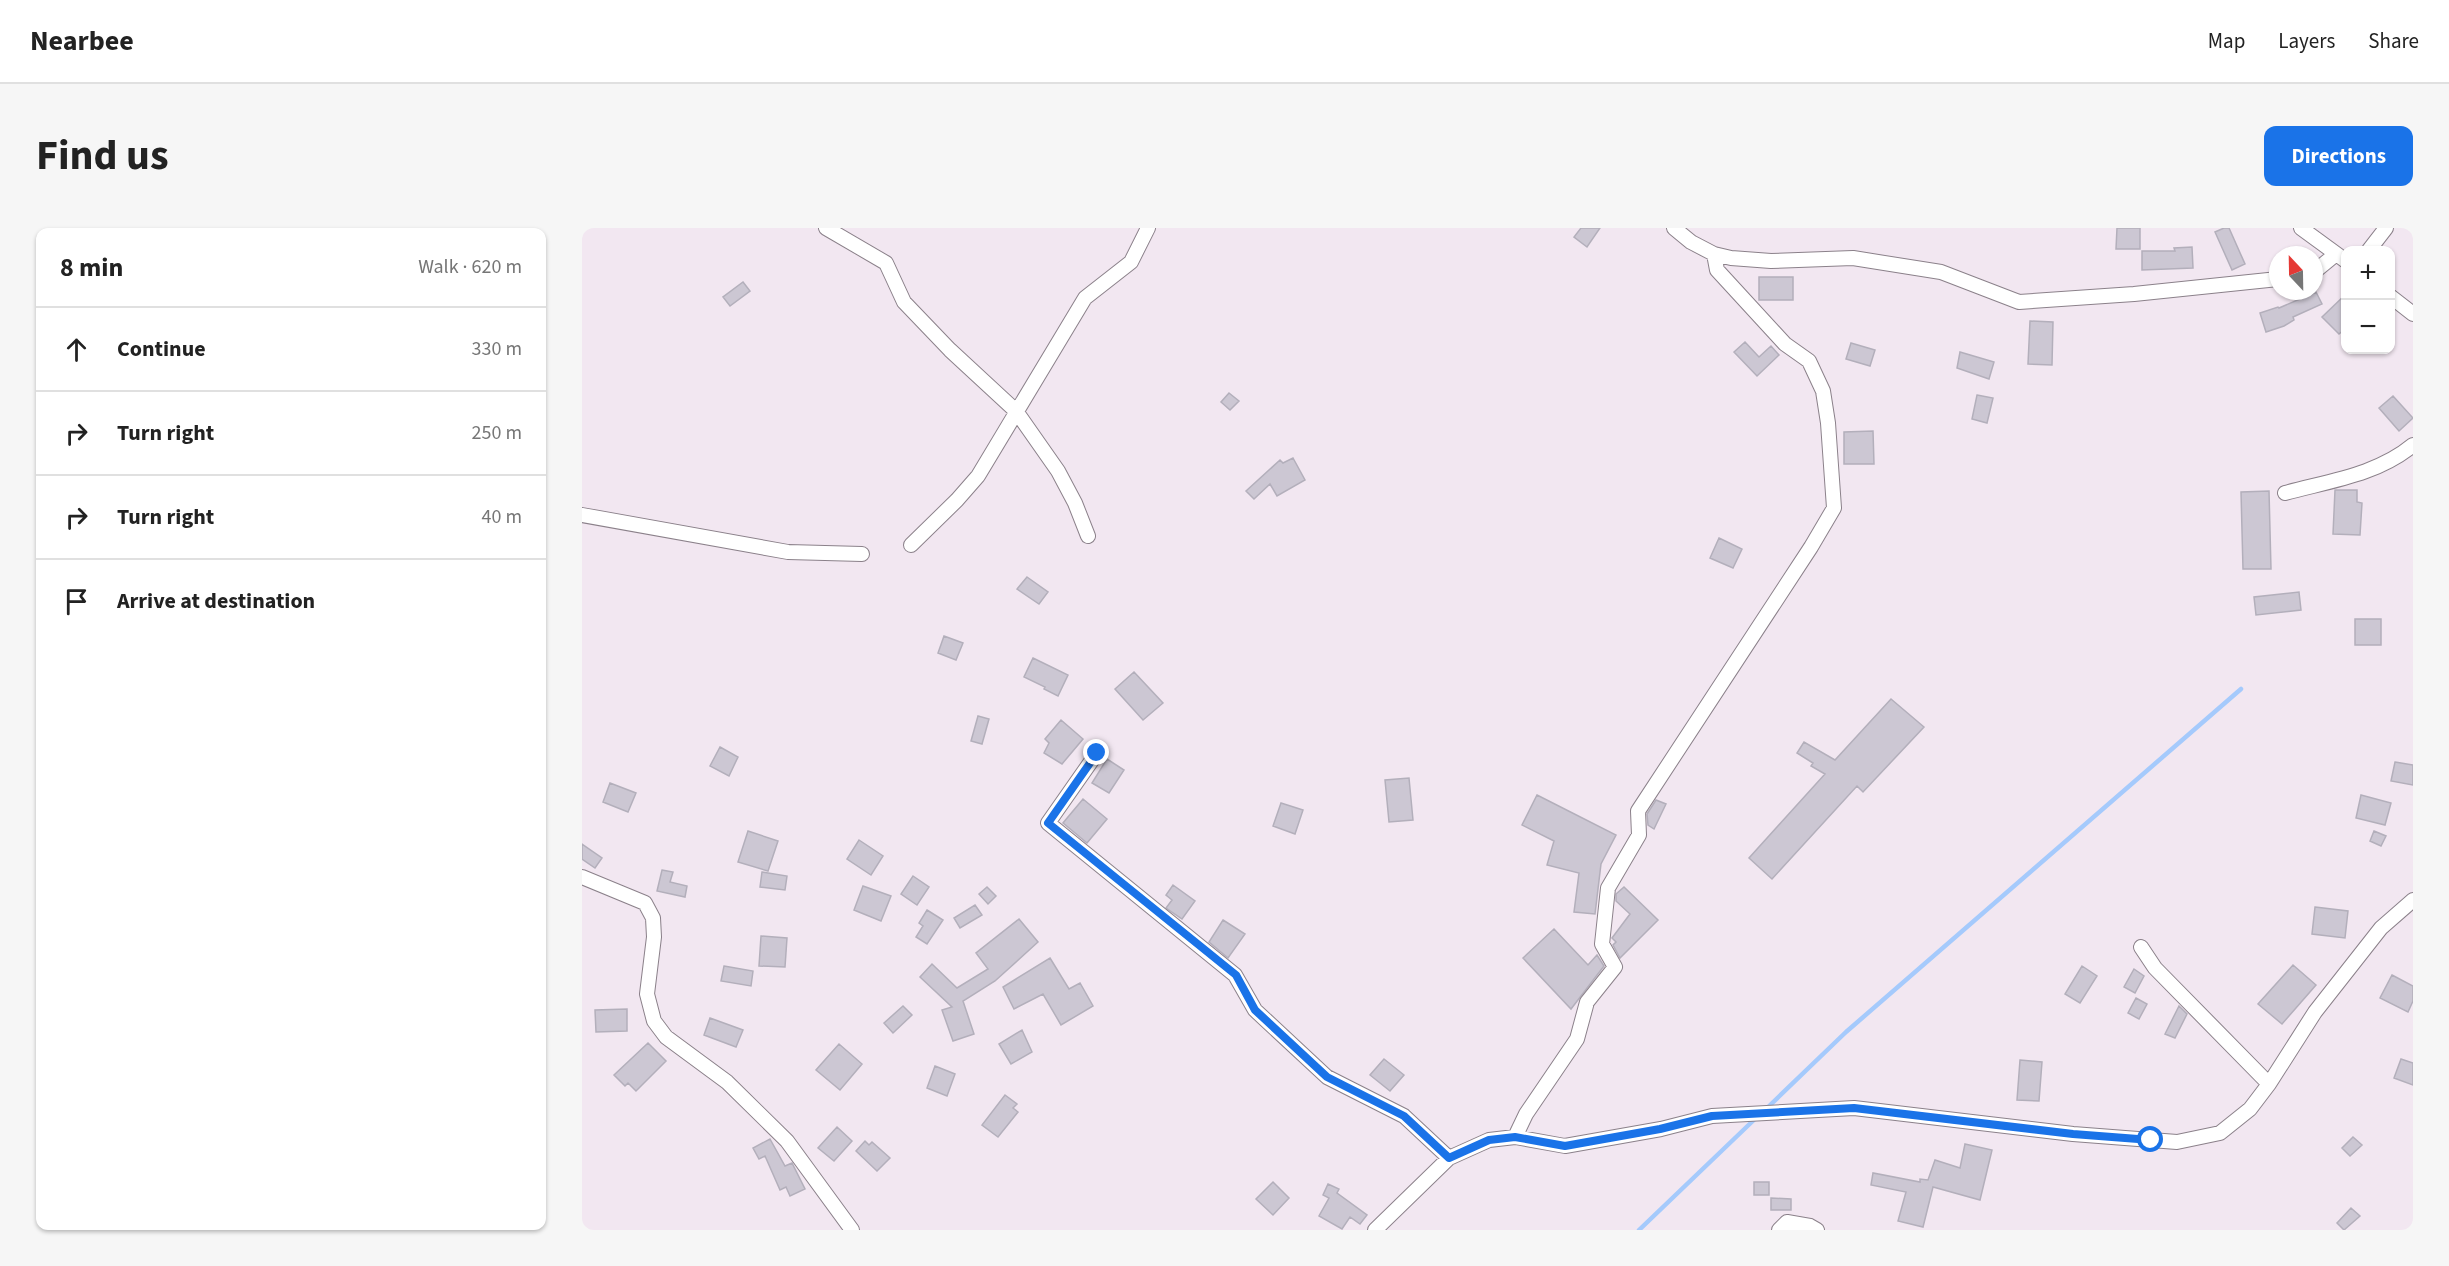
<!DOCTYPE html>
<meta charset="utf-8">
<style>
body{margin:0;font-family:"Source Sans 3",sans-serif;background:#f6f6f6;color:#222}
.controls{position:absolute;right:18px;top:18px;display:grid;overflow:hidden;border-radius:12px;box-shadow:0 2px 4px #0004}
.controls button{width:54px;height:54px;display:grid;place-items:center;padding:0;border:0;border-bottom:2px solid #e0e0e0;background:#fff;color:#222;font:30px sans-serif}
.compass{position:absolute;left:1687px;top:18px;width:54px;height:54px;border-radius:50%;background:#fff;box-shadow:0 2px 4px #0004;rotate:338deg}
.stop{position:absolute;width:18px;height:18px;margin:-14px;border:4px solid #1a73e8;border-radius:50%;background:#fff}
.stop.end{background:#1a73e8;border-color:#fff;box-shadow:0 2px 6px #0008}
.list{margin:0;padding:0;list-style:none}
h2{display:flex;justify-content:space-between;align-items:center;height:78px;margin:0;padding:0 24px;font-size:26px}
h2 small{font-size:20px;font-weight:400;color:#767676}
.list li{display:grid;grid-template-columns:39px 1fr auto;gap:18px;align-items:center;box-sizing:border-box;height:84px;padding:0 24px;border-top:2px solid #e0e0e0}
.list b{display:block;font-size:22px;white-space:nowrap}
.list em{font-size:20px;font-style:normal;color:#767676}
.icon{flex:none;width:33px;height:33px;fill:none;stroke:currentColor;stroke-width:2;stroke-linecap:round;stroke-linejoin:round}
.map{position:relative;flex:none;width:1831px;height:1002px;overflow:hidden;border-radius:12px}
header{display:flex;align-items:center;gap:36px;box-sizing:border-box;height:84px;padding:0 30px;background:#fff;border-bottom:2px solid #e0e0e0}
header strong{font-size:28px}
nav{display:flex;gap:33px;margin-inline-start:auto;font-size:21px}
.intro{display:flex;align-items:center;justify-content:space-between;box-sizing:border-box;height:144px;padding:0 36px}
h1{margin:0;font-size:42px}
.button{padding:15px 27px;border-radius:12px;background:#1a73e8;color:#fff;font-size:21px;font-weight:700}
main{display:flex;gap:36px;padding:0 36px}
aside{flex:1;background:#fff;border-radius:12px;box-shadow:0 2px 4px #0004}
.map>svg:first-child{display:block}
.lines{fill:none;stroke-linecap:round;stroke-linejoin:round}
.stream{stroke:#a5cafc;stroke-width:4.5}
.building{fill:#ccc7d3;stroke:#b3afbb;stroke-width:1.5}
.street-casing{stroke:#8b818a;stroke-width:16}
.street{stroke:#fff;stroke-width:14}
.route{stroke:#1a73e8;stroke-width:8}
</style>
<header>
<strong>Nearbee</strong>
<nav><a>Map</a><a>Layers</a><a>Share</a></nav>
</header>
<div class="intro"><h1>Find us</h1><a class="button">Directions</a></div>
<main>
<aside>
<h2>8 min<small>Walk · 620 m</small></h2>
<ul class="list">
<li><svg class="icon" aria-label="ahead" viewBox="0 0 24 24"><path d="M12 20V5M6 11l6-6 6 6"/></svg><div><b>Continue</b></div><em>330 m</em></li>
<li><svg class="icon" aria-label="right" viewBox="0 0 24 24"><path d="M7 20v-9h11M14 6l5 5-5 5"/></svg><div><b>Turn right</b></div><em>250 m</em></li>
<li><svg class="icon" aria-label="right" viewBox="0 0 24 24"><path d="M7 20v-9h11M14 6l5 5-5 5"/></svg><div><b>Turn right</b></div><em>40 m</em></li>
<li><svg class="icon" aria-label="arrive" viewBox="0 0 24 24"><path d="M6 21V4h12l-3 4 3 4H6"/></svg><div><b>Arrive at destination</b></div></li>
</ul>
</aside>
<div class="map">
<svg width="1831" height="1002" viewBox="0 0 1831 1002">
<rect width="100%" height="100%" fill="#f2e7f1"/>
<g class="lines">
<path class="stream" d="M1184 881 1264 804 1659 461
M1057 1002 1176 888"/>
</g>
<path class="building" d="M999 0H1018L1005 19 992 9Z
M1535 0H1558V21H1534Z
M1642 0H1647L1663 36 1650 42 1633 4Z
M1610 19 1611 40 1560 42V23H1593L1592 20Z
M1177 49H1211V72H1177Z
M161 54 168 63 148 78 141 69Z
M1734 64 1740 76 1711 89 1712 92 1702 98 1684 104 1678 85 1696 79 1697 80Z
M1764 66V100L1757 106 1740 89Z
M1448 93 1471 94 1470 137 1446 136Z
M1163 114 1177 129 1189 118 1197 127 1175 148 1152 124Z
M1269 115 1293 122 1288 138 1264 131Z
M1378 124 1412 134 1407 151 1375 140Z
M647 165 657 173 648 182 639 174Z
M1395 167 1411 170 1405 195 1390 191Z
M1811 168 1831 190 1817 203 1797 180Z
M1291 203 1292 236H1262V204Z
M711 230 723 252 695 268 688 256 672 271 664 263 698 232 701 235Z
M1753 262H1775V274L1780 275 1778 307 1751 306Z
M1687 263 1689 341H1661L1659 264Z
M1137 310 1160 321 1151 340 1128 330Z
M445 349 466 364 457 376 435 361Z
M1717 364 1719 382 1674 387 1672 369Z
M1773 391H1799V417H1773Z
M362 408 381 415 374 432 356 425Z
M451 430 486 447 476 468 462 461 463 459 442 449Z
M552 444 581 475 561 492 533 461Z
M1309 471 1342 499 1281 564 1275 558 1190 651 1167 630 1243 546 1229 538 1231 535 1215 525 1222 514 1253 532Z
M396 488 407 491 400 516 389 513Z
M479 492 501 511 480 536 462 525 467 515 463 511Z
M138 519 156 529 147 548 128 538Z
M525 531 542 542 527 565 510 555Z
M1813 534 1831 537V557L1809 553Z
M827 550 831 592 807 594 803 552Z
M28 555 54 565 46 584 21 574Z
M955 567 1034 607 1019 636 1013 686 992 684 997 645 965 637 972 613 940 597Z
M1779 567 1809 575 1803 597 1774 590Z
M501 571 525 591 505 615 481 595Z
M1074 572 1084 576 1072 601 1066 597 1065 586Z
M699 575 721 582 713 606 691 598Z
M166 603 196 613 186 643 156 634Z
M1792 603 1804 608 1799 618 1788 613Z
M277 612 301 628 289 647 265 631Z
M0 616 20 630 13 640 0 631Z
M80 642 91 644 88 654 105 658 103 669 75 663Z
M180 644 205 648 203 662 178 659Z
M331 648 347 659 335 677 319 666Z
M591 657 613 673 600 691 584 680 590 672 584 667Z
M281 658 309 668 299 693 272 682Z
M405 659 414 668 406 676 397 666Z
M1042 659 1076 692 1038 730 1031 717 1034 714 1030 710 1048 686 1034 673V666Z
M393 677 400 687 378 700 372 690Z
M1733 679 1766 683 1763 710 1730 706Z
M345 682 361 692 345 716 334 709 341 698 337 695Z
M437 691 456 714 413 753 381 773 392 806 371 813 360 782 370 779 338 749 350 736 375 760 406 741 394 725Z
M641 692 663 706 646 730 627 714Z
M972 701 1006 737 1015 727 1022 738 989 781 941 730Z
M179 708 205 710 203 739 177 738Z
M468 730 487 761 498 755 511 778 479 797 461 766 432 781 421 759Z
M1711 737 1734 757 1700 796 1676 776Z
M142 738 171 743 169 758 139 753Z
M1500 738 1515 748 1498 775 1483 766Z
M1552 741 1562 748 1553 765 1542 759Z
M1810 747 1831 758V773L1826 784 1798 770Z
M1554 770 1565 776 1557 791 1546 785Z
M321 778 330 787 311 805 302 795Z
M1597 778 1605 786 1593 810 1583 806Z
M45 781V803L14 804 13 782Z
M128 790 161 802 154 819 122 807Z
M440 802 450 824 429 836 417 816Z
M66 815 84 833 54 863 46 855 43 858 32 847Z
M257 816 280 836 258 862 234 842Z
M802 831 822 847 808 863 788 847Z
M1819 831 1831 835V857L1812 850Z
M1438 832 1460 834 1457 873 1435 872Z
M353 838 373 846 365 868 345 860Z
M423 867 435 876 431 880 436 884 416 909 400 897Z
M255 899 270 913 252 933 236 920Z
M1771 909 1780 917 1768 928 1760 920Z
M188 911 203 938 210 935 223 961 208 968 204 959 198 962 183 928 177 931 171 920Z
M283 913 287 917 290 914 308 930 295 943 274 923Z
M1383 916 1410 922 1398 972 1351 959 1341 999 1316 993 1324 964 1289 957 1291 945 1338 954V951L1346 952 1353 932 1378 940Z
M691 954 707 970 691 987 674 971Z
M1172 954H1187V967H1172Z
M746 956 757 961 755 965 785 987 778 996 768 989 760 1001 737 988 747 970 741 967Z
M1189 970 1209 971V982H1189Z
M1769 980 1778 988 1762 1002 1755 995Z"/>
<g class="lines">
<g class="street-casing">
<path id="street" d="M244 0 304 35 322 74 368 122 434 183 476 243 493 275 506 308
M1092 0 1109 14 1132 26 1149 30 1189 33 1271 30 1359 44 1437 74 1552 66 1696 51
M1719 0 1764 33
M1787 22 1804 0
M1732 44 1754 26
M1808 68 1831 86
M1703 265C1747 253 1795 247 1831 217
M0 287 206 324 280 326
M329 317 375 272 396 248 503 70 549 34 566 0
M515 525 466 595 653 747 673 782 745 849 822 888 867 930
M0 649 63 675 71 690 72 709 65 766 72 793 84 809 145 854 205 913 270 1002
M1559 719 1573 740 1687 856
M933 909 944 886 995 811 1005 774 1033 739 1020 716 1026 660 1057 607 1056 583 1229 319 1252 280 1246 195 1241 163 1227 133 1203 116 1135 42 1132 26
M793 1002 867 930 907 912 933 909 983 918 1079 901 1130 888 1272 880 1491 906 1595 914 1638 905 1668 881 1687 856 1733 784 1799 700 1831 672
M1197 1002 1205 994 1228 998 1235 1002"/>
</g>
<use href="#street" class="street"/>
</g>
<g class="lines">
<path class="route" d="M515 525 466 595 654 747 673 782 745 849 822 888 867 930 907 912 933 909 983 918 1078 901 1130 888 1272 880 1491 906 1569 912"/>
</g>
</svg>
<div class="controls">
<button>+</button>
<button>−</button>
</div>
<svg class="compass" viewBox="-18 -18 36 36"><path d="M0-13l5 13h-10z" fill="#e53935"/><path d="M0 13l5-13h-10z" fill="#767676"/></svg>
<div class="stop" style="left:1569px;top:912px"></div>
<div class="stop end" style="left:515px;top:525px"></div>
</div>
</main>
